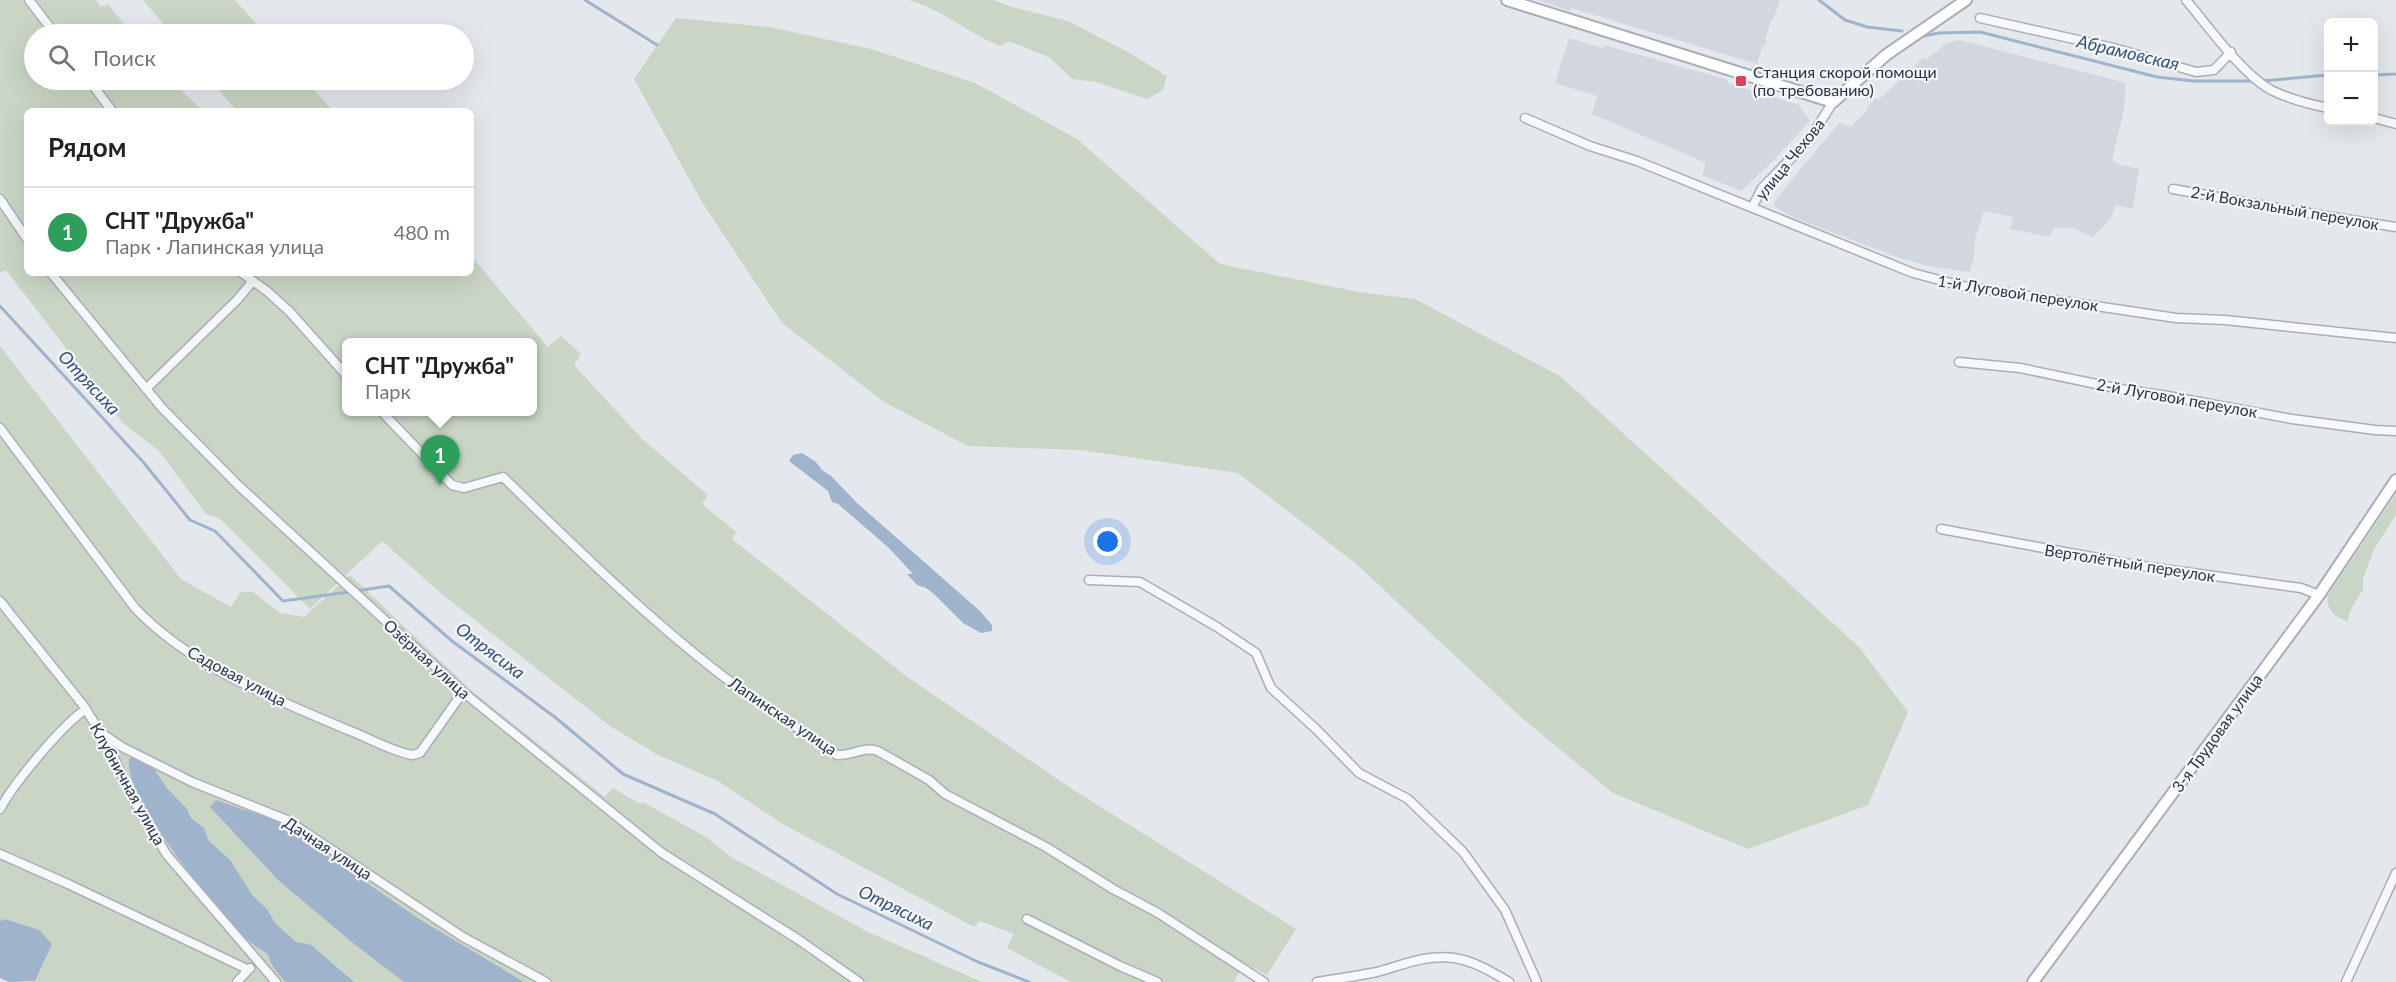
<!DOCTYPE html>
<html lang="ru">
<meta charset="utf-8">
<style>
body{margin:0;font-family:Lato,sans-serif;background:#f2f2f2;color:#222}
.controls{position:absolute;right:18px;top:18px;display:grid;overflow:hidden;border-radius:9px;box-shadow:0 6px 24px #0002}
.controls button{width:54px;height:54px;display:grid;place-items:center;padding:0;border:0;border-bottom:2px solid #e0e0e0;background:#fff;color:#222;font:30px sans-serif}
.you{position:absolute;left:1108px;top:542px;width:21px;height:21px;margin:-15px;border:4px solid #fff;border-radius:50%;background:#1a73e8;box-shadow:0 0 0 9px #1a73e833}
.badge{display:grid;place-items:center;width:39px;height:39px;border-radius:50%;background:#d1495b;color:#fff;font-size:20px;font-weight:700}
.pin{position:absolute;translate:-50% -50px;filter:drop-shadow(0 2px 3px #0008)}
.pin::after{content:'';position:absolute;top:32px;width:21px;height:18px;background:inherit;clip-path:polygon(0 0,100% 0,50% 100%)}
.popup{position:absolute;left:342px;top:338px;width:195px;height:78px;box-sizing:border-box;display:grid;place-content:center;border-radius:9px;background:#fff;filter:drop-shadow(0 2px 4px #0005);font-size:20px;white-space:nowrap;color:#767676}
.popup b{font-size:22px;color:#222}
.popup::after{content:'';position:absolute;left:50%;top:100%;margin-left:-12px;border:12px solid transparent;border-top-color:#fff}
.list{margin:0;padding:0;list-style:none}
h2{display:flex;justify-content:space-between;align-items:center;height:78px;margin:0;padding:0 24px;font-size:26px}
h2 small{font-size:20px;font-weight:400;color:#767676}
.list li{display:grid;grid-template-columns:39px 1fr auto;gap:18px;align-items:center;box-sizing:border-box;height:90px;padding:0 24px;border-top:2px solid #e0e0e0}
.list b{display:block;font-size:22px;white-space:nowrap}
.list p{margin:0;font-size:20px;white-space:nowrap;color:#767676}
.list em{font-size:20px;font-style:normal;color:#767676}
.icon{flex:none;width:33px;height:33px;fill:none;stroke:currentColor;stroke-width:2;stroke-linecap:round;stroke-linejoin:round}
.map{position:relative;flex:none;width:2396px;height:982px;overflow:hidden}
.search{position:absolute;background:#fff;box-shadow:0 6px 24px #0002;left:24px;top:24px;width:450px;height:66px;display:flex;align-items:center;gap:15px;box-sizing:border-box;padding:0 21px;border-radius:33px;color:#767676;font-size:22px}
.panel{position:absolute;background:#fff;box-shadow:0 6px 24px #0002;left:24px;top:108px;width:450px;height:168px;border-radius:9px}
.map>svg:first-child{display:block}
.built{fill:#d2d6de}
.green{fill:#c9d6c5;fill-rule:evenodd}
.water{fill:#9fb4cc}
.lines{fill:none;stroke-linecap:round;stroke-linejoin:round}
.stream{stroke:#9fb4cc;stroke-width:3}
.street-casing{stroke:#a9aeb7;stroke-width:11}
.secondary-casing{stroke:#a9aeb7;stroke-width:14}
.street{stroke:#f7f8fa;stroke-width:8}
.secondary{stroke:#fff;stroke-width:10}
.poi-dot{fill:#d1495b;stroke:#f4f6f9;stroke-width:2}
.labels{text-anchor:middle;stroke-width:4.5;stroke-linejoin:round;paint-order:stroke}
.poi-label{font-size:16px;fill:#2b3445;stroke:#f4f6f9;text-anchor:start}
.street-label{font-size:16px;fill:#2b3445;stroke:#f4f6f9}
.water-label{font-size:18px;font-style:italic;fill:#34527a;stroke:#f4f6f9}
</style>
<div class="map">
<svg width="2396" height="982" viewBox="0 0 2396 982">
<rect width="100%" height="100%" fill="#e4e7ec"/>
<path class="built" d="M1538 0H1779L1780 1 1773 20H1771L1765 40 1767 41 1765 46 1763 45 1757 64 1571 8 1570 11Z
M1569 38 1603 48 1604 45 1728 80V83L1799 105 1810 121 1772 162 1741 191 1702 175 1706 163 1592 114 1597 96 1555 83Z
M1960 40 2126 83 2124 109 2112 160 2117 164 2139 169 2133 209 2116 205 2111 218 2092 238 2076 229 2054 227 2050 237 2010 229 2013 217 1984 211 1975 239 1974 256 1970 272 1928 266 1894 256 1795 218 1775 207 1774 203 1789 183 1839 123 1851 127 1868 109 1867 107 1876 98 1878 100 1886 93 1923 58 1927 59 1947 43Z"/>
<path class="green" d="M0 0H96L101 7 108 4 132 34H34V80H170L203 111H27V273H471V256L548 347 561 336 581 354 574 365 641 438 708 495 702 504 736 532 732 539 906 676 1072 789 1296 929 1267 975 1244 963 1234 982H1071L1007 948 1014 934 980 921 974 927 783 824 718 781 658 755 610 726 443 595 382 541 310 609 219 518 206 514 159 451 123 423 6 270 0 273ZM347 342H533V412H347Z
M143 0H235L265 34H172Z
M908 0H993L1012 7 1068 21 1128 52 1167 76 1163 90 1147 99 1096 82 1072 79 1049 57 1008 41 1000 46C966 32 944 10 908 0Z
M676 18 769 27 871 49 975 83 1077 139 1220 264 1359 292 1415 299 1560 376 1859 647 1908 712 1868 805 1748 849 1613 793 1523 719 1354 562 1238 473 1081 450 968 446 884 402 782 323 702 202 634 79Z
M210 80H305L333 111H237Z
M0 346 181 579 231 607 240 592H253L280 613 304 617 350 575 471 690 605 797 613 788 640 804 643 802 706 837 731 857 868 932 982 982H29L35 981 5 919 0 921Z
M2396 494V515L2374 549 2363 579V589L2349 613 2348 621C2335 618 2325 609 2328 595Z"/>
<path class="water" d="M802 453 816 462 822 470 831 476 857 503 980 611 992 625V631L981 633 963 623 934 594 926 588 917 585 907 574H913L889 548 838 504 832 502 828 491 789 461 793 455Z
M134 757 154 769 166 787 187 809 191 818 204 828 208 840 230 860 253 896 267 909 275 923 296 942 311 945 354 982H286C278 974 270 965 268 954 262 950 254 946 249 941 218 911 124 800 129 759Z
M216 800 277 821 419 919 524 982H404L353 943 278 880 210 807Z
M5 919 39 930 52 944 35 981 9 982 0 978V921Z"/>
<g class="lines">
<path class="stream" d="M585 0 657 45
M1819 0 1845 20 1867 27 1902 31
M1924 36 1939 33 1980 32 2157 77 2193 81H2255
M2374 75 2396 74
M2262 81 2328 75
M0 306 144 463 190 520 215 531 283 601 349 592
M356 591 389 586 452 641 556 718 623 774 715 814 837 894 978 962 1029 982"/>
<g class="street-casing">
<path id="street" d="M29 0 55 34
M2186 0C2208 26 2242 74 2271 90 2289 99 2309 104 2328 108
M1980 18 2114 48 2196 72 2214 70 2231 52
M89 80 112 111
M1525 118 1590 146 1637 161 1913 273 1962 286 2176 318 2225 320 2396 338
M2374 118 2396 124
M2173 189 2289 210 2396 227
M0 199 27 239
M1753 206 1762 188 1809 140 1833 102
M51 273 162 408 239 486 463 692 662 853 799 940 859 982
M242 273 268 292 290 312 347 376
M1959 362 2020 368 2125 390 2162 395 2292 419 2375 430 2396 431
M146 389 237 300 252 282
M382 412 452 485 464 488 503 477C574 546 645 616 724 677 760 704 800 729 837 755 852 756 863 746 878 751L929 780 945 794 1046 847 1113 889 1158 913 1264 982
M0 428 135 608C191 667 275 699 348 730 369 738 391 751 412 755L420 753 463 692
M1941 529 2135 565 2301 588 2319 595
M1089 580 1140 582 1217 627 1256 653 1271 688 1316 729 1359 773 1408 799 1463 852 1505 910 1537 982
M0 601 83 705 106 741 134 801 167 855 276 982
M100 732 122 747 192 782 287 820 463 937 546 982
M0 809C14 783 62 725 86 709
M0 854 68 884 247 969
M1027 919 1120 966 1157 982
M237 982 250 968
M1317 982C1337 979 1357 976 1377 972 1403 965 1426 954 1454 958 1474 961 1492 972 1509 982
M2346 982 2396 873"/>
</g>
<g class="secondary-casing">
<path id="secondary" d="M1507 0 1833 102 1886 55 1966 0
M2033 982 2319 595 2396 480"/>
</g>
<use href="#street" class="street"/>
<use href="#secondary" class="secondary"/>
</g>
<rect class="poi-dot" x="1735" y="75" width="12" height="12" rx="3"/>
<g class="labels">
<g class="poi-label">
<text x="1753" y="78">Станция скорой помощи<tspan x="1753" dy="18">(по требованию)</tspan></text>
</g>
<g class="street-label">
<text transform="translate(1790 159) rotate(-51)" y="6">улица Чехова</text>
<text transform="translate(2285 208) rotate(10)" y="6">2-й Вокзальный переулок</text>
<text transform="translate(2018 293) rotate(9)" y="6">1-й Луговой переулок</text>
<text transform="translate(2177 398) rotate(10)" y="6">2-й Луговой переулок</text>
<text transform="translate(2130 563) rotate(9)" y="6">Вертолётный переулок</text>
<text transform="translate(427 659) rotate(42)" y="6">Озёрная улица</text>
<text transform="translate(237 676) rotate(28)" y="6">Садовая улица</text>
<text transform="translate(783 716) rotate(34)" y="6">Лапинская улица</text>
<text transform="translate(2217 733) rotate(-54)" y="6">3-я Трудовая улица</text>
<text transform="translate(128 784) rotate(61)" y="6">Клубничная улица</text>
<text transform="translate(328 848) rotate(33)" y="6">Дачная улица</text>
</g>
<g class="water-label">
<text transform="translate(2128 53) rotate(13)" y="6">Абрамовская</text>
<text transform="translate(89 383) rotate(47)" y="6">Отрясиха</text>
<text transform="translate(490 651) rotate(37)" y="6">Отрясиха</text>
<text transform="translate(896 908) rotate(26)" y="6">Отрясиха</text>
</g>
</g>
</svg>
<div class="controls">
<button>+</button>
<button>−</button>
</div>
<div class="you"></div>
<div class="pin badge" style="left:440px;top:485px;background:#2e9e5b">1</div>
<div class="popup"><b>СНТ &quot;Дружба&quot;</b>Парк</div>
<div class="search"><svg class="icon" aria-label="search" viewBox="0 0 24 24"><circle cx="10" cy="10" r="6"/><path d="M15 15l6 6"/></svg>Поиск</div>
<section class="panel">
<h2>Рядом<small></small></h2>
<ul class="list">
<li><span class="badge" style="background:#2e9e5b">1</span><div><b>СНТ &quot;Дружба&quot;</b><p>Парк · Лапинская улица</p></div><em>480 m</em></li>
</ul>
</section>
</div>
